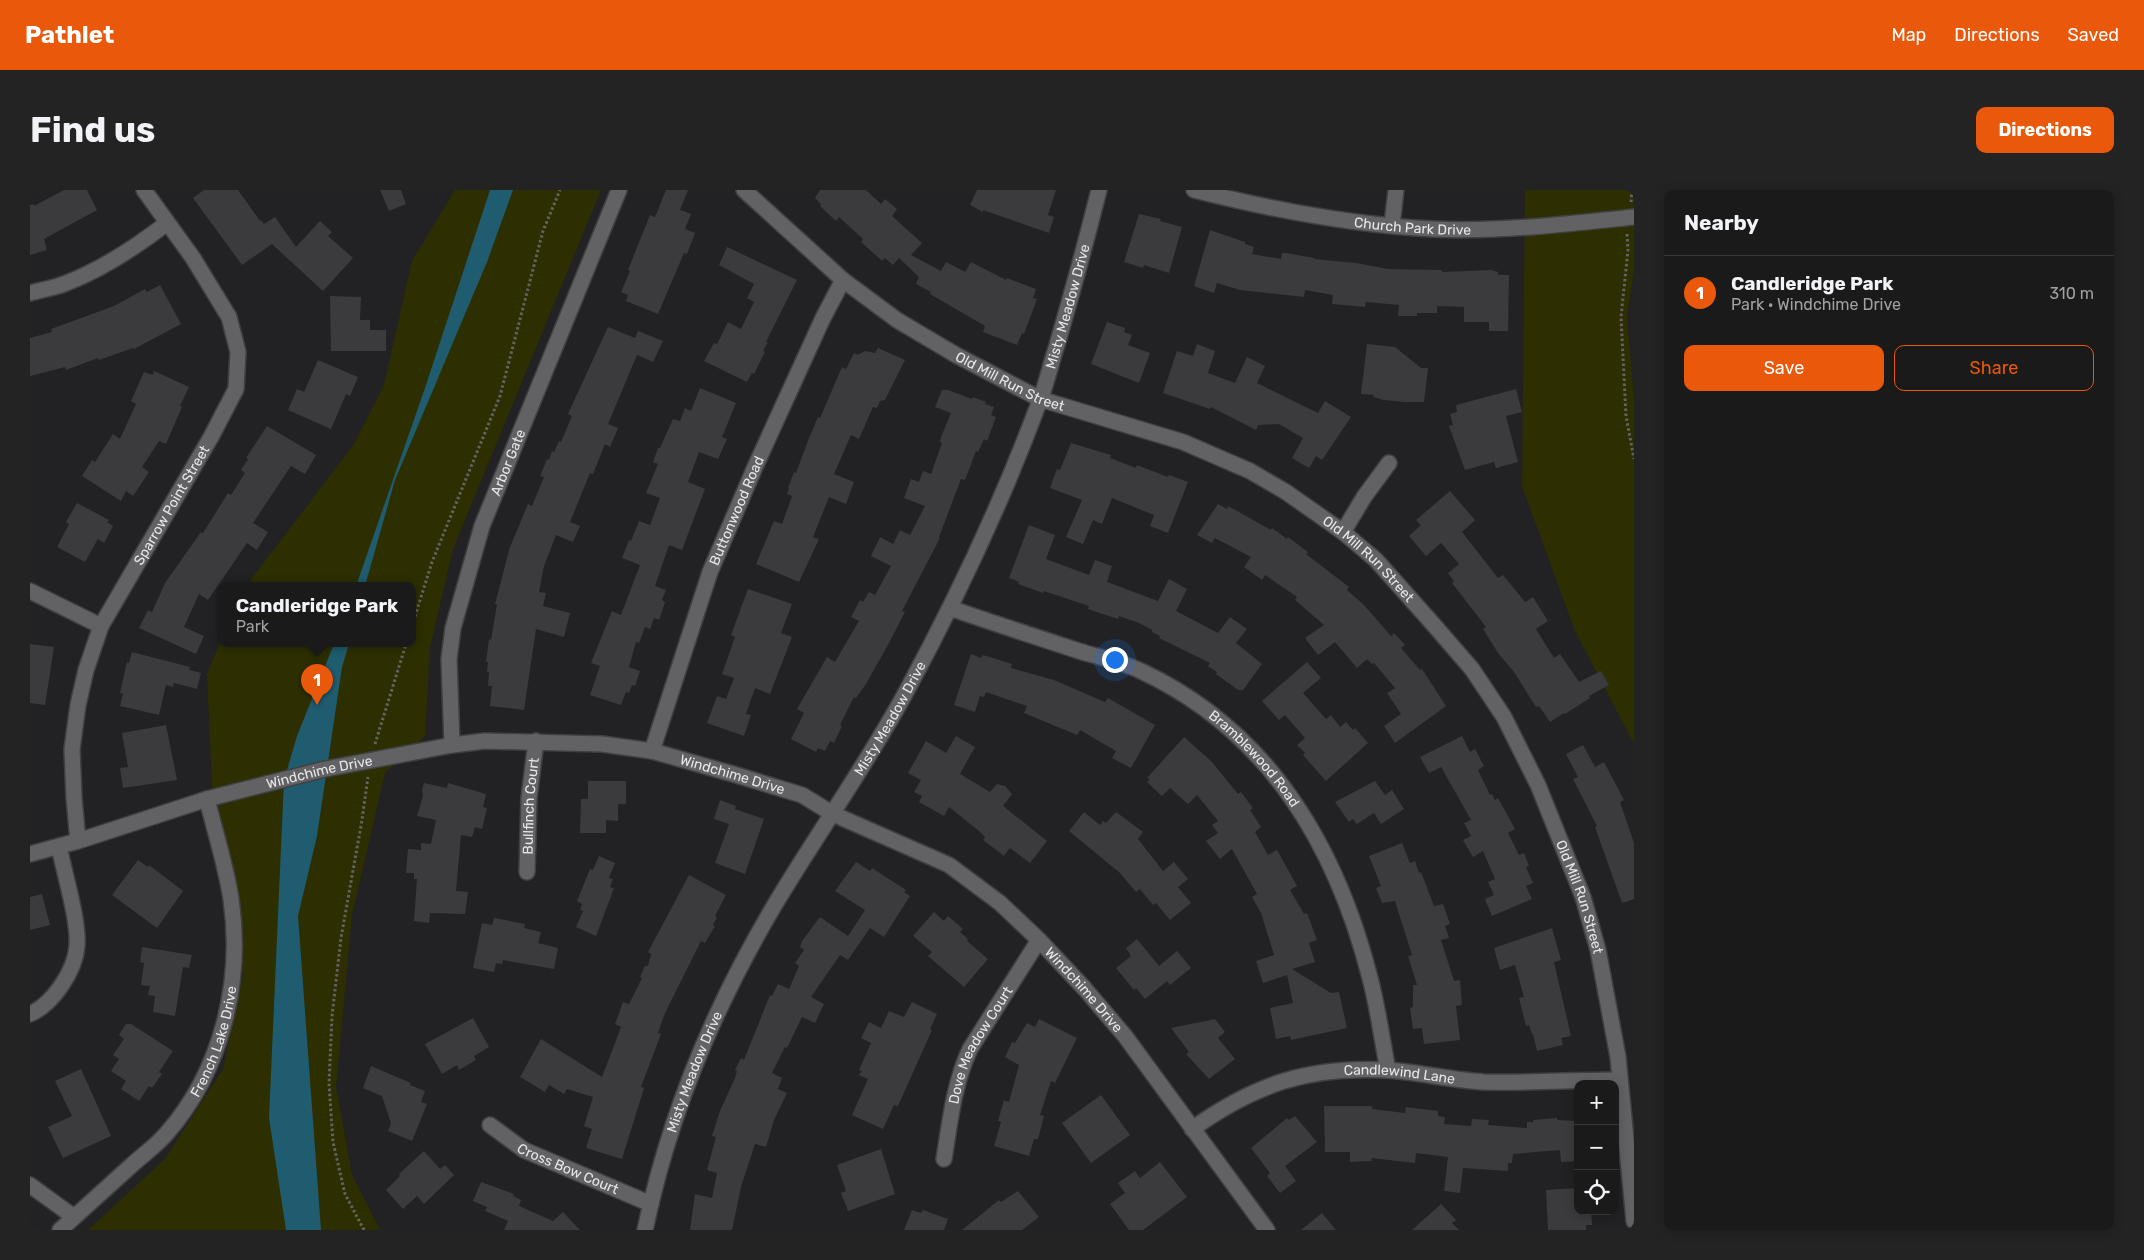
<!DOCTYPE html>
<meta charset="utf-8">
<style>
body{margin:0;font-family:Rubik,sans-serif;background:#232324;color:#f1f3f6}
.controls{position:absolute;right:15px;bottom:15px;display:grid;overflow:hidden;border-radius:10px;box-shadow:0 2px 12px #0003}
.controls button{width:45px;height:45px;display:grid;place-items:center;padding:0;border:0;border-bottom:1px solid #38383a;background:#1a1a1b;color:#f1f3f6;font:25px sans-serif}
.you{position:absolute;left:1084px;top:469px;width:18px;height:18px;margin:-12px;border:4px solid #fff;border-radius:50%;background:#1a73e8;box-shadow:0 0 0 8px #1a73e833}
.badge{display:grid;place-items:center;width:32px;height:32px;border-radius:50%;background:#ea580c;color:#fff;font-size:16px;font-weight:700}
.pin{position:absolute;translate:-50% -41px;filter:drop-shadow(0 1px 2px #0008)}
.pin::after{content:'';position:absolute;top:26px;width:18px;height:15px;background:inherit;clip-path:polygon(0 0,100% 0,50% 100%)}
.popup{position:absolute;left:188px;top:392px;width:198px;height:65px;box-sizing:border-box;display:grid;place-content:center;border-radius:10px;background:#1a1a1b;filter:drop-shadow(0 1px 4px #0005);font-size:16px;white-space:nowrap;color:#9fa1a3}
.popup b{font-size:19px;color:#f1f3f6}
.popup::after{content:'';position:absolute;left:50%;top:100%;margin-left:-10px;border:10px solid transparent;border-top-color:#1a1a1b}
.list{margin:0;padding:0;list-style:none}
h2{display:flex;justify-content:space-between;align-items:center;height:65px;margin:0;padding:0 20px;font-size:21px}
h2 small{font-size:16px;font-weight:400;color:#9fa1a3}
.list li{display:grid;grid-template-columns:32px 1fr auto;gap:15px;align-items:center;box-sizing:border-box;height:75px;padding:0 20px;border-top:1px solid #38383a}
.list b{display:block;font-size:19px;white-space:nowrap}
.list p{margin:0;font-size:16px;white-space:nowrap;color:#9fa1a3}
.list em{font-size:16px;font-style:normal;color:#9fa1a3}
.actions{display:flex;gap:10px;padding:15px 20px}
.actions a{flex:1;padding:11px 0;border:1px solid #ea580c;border-radius:10px;text-align:center;font-size:18px;color:#ea580c}
.actions .main{background:#ea580c;color:#fff}
.icon{flex:none;width:28px;height:28px;fill:none;stroke:currentColor;stroke-width:2;stroke-linecap:round;stroke-linejoin:round}
.map{position:relative;flex:none;width:1604px;height:1040px;overflow:hidden;border-radius:10px}
header{display:flex;align-items:center;gap:30px;box-sizing:border-box;height:70px;padding:0 25px;background:#ea580c;color:#fff}
header strong{font-size:24px}
nav{display:flex;gap:28px;margin-inline-start:auto;font-size:18px}
.intro{display:flex;align-items:center;justify-content:space-between;box-sizing:border-box;height:120px;padding:0 30px}
h1{margin:0;font-size:35px}
.button{padding:12px 22px;border-radius:10px;background:#ea580c;color:#fff;font-size:18px;font-weight:700}
main{display:flex;gap:30px;padding:0 30px}
aside{flex:1;background:#1a1a1b;border-radius:10px;box-shadow:0 2px 12px #0003}
.map>svg:first-child{display:block}
.green{fill:#2d2f00}
.water{fill:#1f5c6f}
.building{fill:#3b3a3d}
.lines{fill:none;stroke-linecap:round;stroke-linejoin:round}
.minor-casing{stroke:#404043;stroke-width:18}
.path{stroke:#636365;stroke-width:3;stroke-dasharray:2.5 2.5;stroke-linecap:butt}
.minor{stroke:#626265;stroke-width:15}
.labels{text-anchor:middle;stroke-width:4;stroke-linejoin:round;paint-order:stroke}
.street-label{font-size:14px;fill:#e7e7e9;stroke:#0b0b0d}
</style>
<header>
<strong>Pathlet</strong>
<nav><a>Map</a><a>Directions</a><a>Saved</a></nav>
</header>
<div class="intro"><h1>Find us</h1><a class="button">Directions</a></div>
<main>
<div class="map">
<svg width="1604" height="1040" viewBox="0 0 1604 1040">
<rect width="100%" height="100%" fill="#222224"/>
<path class="green" d="M425 0H571L423 359 400 457 395 546 355 583 322 725 306 897 322 985 350 1040H58L135 969 193 879 213 785 184 640 177 484 192 448V454H382V396H216L324 254 354 195 382 71Z
M1495 0H1604V81L1597 126 1604 211V554L1545 441 1492 296Z"/>
<path class="water" d="M460 0H483L457 72 365 290 335 396H326L395 198Z
M304 454H319L312 477 287 646 268 726 291 1040H256L239 928 254 590 267 546Z"/>
<path class="building" d="M34 0H57L67 20 14 49 17 60 0 65V15L4 14V16Z
M174 0H208L230 31 231 30 234 34 245 27 266 57 290 31 302 42 298 46 323 68 293 101 242 54 212 75 163 8Z
M350 0H371L376 14 359 21Z
M636 0H658L650 20 661 24 655 39 665 43 657 64 654 63 628 124 596 111 598 105 591 102 600 81 598 80 620 25 625 27Z
M790 0H836L851 14 855 9 867 19 862 26 892 53 881 65 911 81 916 72 935 82 941 72 976 90 977 88 1006 99 1003 108 1007 109 994 144 992 143 987 155 953 142 955 136 900 104 901 102 886 94 889 87 869 68 863 75 855 68 852 71 831 52 833 49 809 27 806 31 790 16 791 14 785 8Z
M947 0H1026L1018 25 1024 27 1019 43 953 20V22L940 15Z
M1109 24 1131 29 1130 31 1152 37 1139 83 1114 75 1113 78 1094 72Z
M1180 40 1215 52V54L1224 57 1222 64 1251 69 1252 63H1256L1284 68V69L1326 73 1358 79 1412 80V82L1461 80 1468 82V85H1479L1478 141H1459V132H1434V117L1407 116V123H1387V126H1368L1369 115 1336 112 1335 117 1302 114 1303 105 1275 100 1274 107 1210 100 1187 93 1184 103 1164 96Z
M697 57 767 90 736 152H738L733 161 735 162 724 184 722 183 717 192 674 171 684 153 687 154 698 132 711 139 724 112 717 108 724 94 689 75Z
M130 95 151 134 104 159 103 158 69 170 68 168 36 180 35 177 0 186V148L22 142 21 139 84 116 115 99 117 102Z
M300 106 331 107 330 130H340V140H356V161H301Z
M1077 132 1095 138 1094 142 1102 145 1098 155 1120 163 1109 193 1061 174Z
M578 137 605 148 608 141 633 151 623 172 607 165 578 234 588 238 580 257 575 254 563 284 560 283 540 332 550 336 543 352 526 345 514 376 509 402 516 403 513 416 540 423 534 447 506 439 494 520 460 516 462 496H458L459 482H457L458 472H456L459 449 461 450 467 414H465L480 357 498 314 502 316 514 287 510 286 517 269 519 270 522 261 524 262 529 251 531 252 542 226 538 224Z
M1167 154 1185 161 1178 183 1205 193 1217 167 1235 176 1227 193 1288 223 1295 211 1321 227 1292 270 1286 266 1279 278 1262 268 1273 248 1249 234 1228 235 1226 240 1181 217 1180 219 1133 203 1147 161 1163 166Z
M1337 154 1365 157 1391 178H1398L1394 212H1375L1354 210 1343 207 1344 205 1331 204Z
M848 158 875 170 855 210 850 211 847 218 843 217 829 249 821 245 804 284 824 292 816 314 799 307 783 347 789 349 769 392 726 374 744 331 752 334 762 306 757 304 759 298H758L764 282 766 283 779 248 788 227 790 228 812 177 816 179 824 163 828 165 835 161 845 163Z
M288 170 328 187 320 206 316 204 301 239 258 220 267 199 274 202Z
M124 181 159 197 150 216 152 217 136 254 129 251 112 277 119 282 103 306 96 301 91 311 52 286 62 270 65 272 83 244 90 249 106 214 101 211 114 182 123 185Z
M670 198 706 213 692 247 697 249 688 269 669 262 658 292 675 299 652 360 639 355 625 396 636 400 632 410 635 412 629 430 624 428 620 439 615 437 609 453 606 452 599 477 610 481 605 496 602 495 599 503 596 502 591 515 560 505 570 476 561 473 582 421 591 425 610 375 592 368 599 350 601 351 609 331 620 335 630 308 616 303 628 274 623 272 628 258H630L643 229 650 231 655 218 661 221Z
M1486 199 1492 222 1476 226 1488 272 1466 278 1464 272 1435 280 1419 236 1423 235 1420 224 1427 222 1426 215Z
M912 200H918L942 209 943 207 956 212 955 214 964 217 961 225 966 227 957 251 954 249 948 262 946 261 935 290 931 289 909 347 910 348 872 421 875 422 859 453 836 494 826 508 824 507 810 535 812 536 804 553 800 551 795 561 788 558 786 562 761 549 774 523 767 519 797 467 805 472 829 431 821 427 830 410 833 412 839 402 845 405 861 376 841 366 850 347 863 354 870 340 880 345 895 316 874 308 881 289 889 292 893 281 901 284 912 253 910 252 911 247 921 223 905 217Z
M237 236 286 265 275 284 261 276 223 333 238 342 227 360 217 353 178 410 169 404 154 437 174 446 166 464 109 438 118 420 122 422 135 393 171 342 173 343 198 303 201 305 215 283 211 280 218 269 216 268Z
M1041 253 1081 265 1080 268 1106 278 1107 275 1138 287 1139 285 1158 292 1138 343 1120 336 1124 325 1082 308 1072 334 1063 330 1053 354 1036 347 1052 310 1020 298 1027 279 1030 280Z
M1420 301 1445 330 1432 342 1468 388 1473 385 1495 412 1503 407 1518 431 1506 439 1524 468 1530 464 1549 492 1571 481 1579 495 1559 506 1560 508 1535 524 1534 523 1520 532 1509 516 1506 517 1484 482 1468 463 1453 439 1456 437 1422 393 1424 391 1418 383 1429 374 1411 353 1396 366 1379 346 1391 335 1386 330Z
M47 313 79 330 77 332 83 336 74 353 68 349 55 372 27 357 39 334 36 332Z
M1188 314 1197 319 1198 316 1241 340 1242 338 1257 349 1258 347 1278 362 1276 364 1319 397 1317 400 1334 415 1361 446 1364 443 1375 455 1371 458 1390 480 1392 479 1416 516 1365 553 1354 536 1371 524 1357 503 1365 498 1344 473 1342 474 1337 469 1327 478 1305 452 1288 465 1275 448 1294 435 1265 410 1267 407 1235 385 1232 390 1214 377 1221 367 1185 348 1182 353 1167 345Z
M999 335 1025 345 1016 369 1059 385 1065 370 1082 376 1077 392 1128 411 1139 389 1157 399 1146 421 1188 443 1200 427 1217 439 1206 453 1232 474 1213 500H1208L1186 484 1187 482 1178 476 1180 473 1129 448 1130 446 1122 442V440L1109 433 1089 426 1088 429 1058 419 1059 416 1014 401 1013 403 988 394 989 392 979 388Z
M718 399 762 414 751 443 762 447 740 504 725 498 716 524 721 525 714 546 677 533 687 506 696 509 704 488 692 484 705 447 701 445Z
M0 454 24 457 15 515 0 513Z
M102 462 160 477 159 480 171 483 167 499 144 493 143 497 136 495 129 525 90 516 93 504 90 503 97 472 99 473Z
M941 464 951 468 953 465 982 474 981 478 1024 490 1075 512 1078 508 1125 535 1101 578 1082 568 1086 561 1050 540 1047 545 994 523 997 516 956 502 954 507 950 506 945 522 924 515Z
M1277 472 1291 488 1273 503 1296 529 1301 525 1310 537 1316 532 1323 540 1325 538 1338 553 1296 591 1273 565 1275 563 1267 555 1275 548 1255 525 1249 530 1232 511Z
M136 535 147 590 93 598 90 578 98 577 92 543Z
M926 546 945 557 930 584 960 602 967 594 975 596 982 604 973 616 1017 651 1000 673 980 658 974 666 953 650 955 647 949 641 919 617 914 626 889 612 892 606 884 602 891 590 878 583 896 551 916 563Z
M1432 546 1440 562 1445 559 1454 576 1448 580 1460 605 1462 604 1465 610 1468 608 1485 639 1478 643 1489 665 1494 663 1499 676 1496 677 1503 693 1496 696 1502 709 1462 726 1455 709 1464 705 1458 692 1465 689 1453 661 1443 667 1433 650 1441 646 1434 633 1441 630 1411 577 1399 583 1390 567Z
M1154 547 1182 572 1208 604 1211 602 1223 618 1220 620 1231 637 1225 642 1238 665 1247 660 1267 696 1260 700 1274 724 1277 723 1287 750 1279 753 1285 772 1262 779 1301 803 1309 802 1317 838 1261 850 1260 846 1246 849 1240 818 1263 813 1257 785 1233 793 1226 771 1244 765 1231 723 1222 707 1227 704 1202 659 1190 669 1176 651 1188 643 1182 635 1188 631 1167 605 1158 614 1140 598 1132 606 1117 592 1120 589 1117 588Z
M1553 555 1565 577 1574 572 1594 610 1590 612 1604 653V709L1592 713 1565 637 1567 636 1543 589 1548 587 1536 564Z
M558 591H596V614H588V631L576 630V643H550L551 609H558Z
M1345 591 1355 605 1362 600 1374 619 1351 634 1344 623 1327 634 1323 629 1319 632 1305 612Z
M394 593 417 598 418 593 456 604 453 617 457 618 452 639 445 637 442 647 431 645 426 701 438 702 435 724 400 723 399 733 384 731 387 689H384V683H376L378 659 391 660V653L401 654 406 630 387 626 393 606 392 600Z
M690 610 706 616 705 619 734 629 715 684 685 673 699 634 684 629Z
M1054 622 1070 635 1073 631 1076 633 1086 622 1113 642 1108 649 1133 681 1144 672 1158 689 1148 697 1161 713 1140 730 1126 713 1123 715 1110 699 1106 702 1090 683 1039 641Z
M1372 653 1380 673 1385 671 1389 683 1391 682 1404 716 1413 714 1420 734 1415 736 1419 748 1411 750 1424 791 1430 790 1432 815 1426 816 1430 850 1394 854 1392 838 1383 839 1380 818 1383 817V795H1387L1378 766 1382 765 1365 711 1352 713 1346 698 1351 696 1339 666Z
M569 666 585 673 579 688 583 689 580 697 584 698 566 746 546 737 553 721 550 720 552 714 547 711 560 679 563 680Z
M108 670 118 677 119 675 153 701 127 738 82 705Z
M826 672 840 681 842 678 876 700 874 702 880 706 854 747 840 738 818 770 810 765 781 807 794 814 785 833 772 827 757 858 755 857 742 883 752 888 748 899 757 903 744 930 736 957 725 954 711 997 702 1040H660L665 1004 682 1008 687 983 677 980 686 947 682 946 690 921 705 888 707 881 705 880 711 868 714 870 740 805 742 806 748 794 759 799 769 776 765 773 774 760 770 757 772 751 790 727 818 746 835 720 805 701Z
M659 685 696 705 685 726 687 727 683 735 685 736 675 753 671 751 635 823 628 843 631 844 611 897 614 898 592 969 556 958 562 939 554 936 563 907 537 899 534 904 519 895 515 902 490 887 511 849 572 887 591 837 585 834 593 812 599 814 612 788 610 787 615 776H618L621 764 618 762Z
M12 704 20 735 0 740V707Z
M904 722 914 731 918 726 933 739 930 742 938 749 937 751 958 769 934 797 898 766 902 762 883 746Z
M464 728 495 734 494 738 511 742 508 753 528 758 524 779 473 770 472 774 466 773 464 782 443 778 452 733 462 735Z
M1522 738 1531 770 1524 772 1541 846 1531 848 1533 855 1507 861 1503 844H1502L1499 835 1496 836 1489 808 1494 807 1485 775 1470 780 1464 758Z
M1107 749 1129 776 1147 761 1161 778 1140 795 1137 791 1115 809 1106 798 1104 800 1086 778 1101 766 1096 758Z
M112 757 162 765 159 778 153 777 145 826 123 822 125 806 118 805 120 796 111 795 114 773 110 772Z
M882 812 907 824 900 839 902 840 868 916 864 915 853 939 822 925 838 889 829 885 832 881 829 880 841 853 831 848 839 832 851 838 859 821 874 827Z
M443 828 459 857 444 866 446 870 429 880 427 875 412 884 395 854Z
M1009 829 1047 848 1025 893 1021 891 1010 925 1014 926 1008 949H1004L999 966 964 956 971 932 968 931 974 910 979 912 989 875 975 867 982 852 985 853 997 833 1005 837Z
M1185 829 1195 842 1188 848 1205 869 1179 889 1156 864 1159 862 1141 838Z
M96 834H101L143 861 129 882 132 884 122 898 119 896 109 911 91 899 96 891 81 881 89 869 83 865 94 849 89 845Z
M341 876 381 893 380 895 395 901 391 912 397 914 382 951 358 941 361 933 352 906 333 898Z
M51 879 81 946 33 968 18 937 42 926 25 891Z
M1071 905 1100 945 1061 973 1032 933Z
M1294 916H1342V919L1375 923 1376 917 1408 921V926L1415 927 1414 934 1441 936 1442 929 1459 930 1458 935 1497 938V932H1503V930L1527 928V930L1548 931V971L1531 972 1530 960 1483 964 1482 973H1478V981L1433 978 1430 1003 1414 1001 1418 967 1386 963 1385 973 1341 968 1342 971 1320 972V962H1295Z
M1265 926 1287 952 1255 976 1266 991 1250 1003 1237 986 1240 983 1221 958 1257 928 1259 930Z
M851 959 865 1004 818 1021 811 1003 816 1001 807 975Z
M394 961 410 979 415 975 424 985 394 1014 387 1006 373 1019 356 1000 370 986 369 984Z
M1130 972 1157 1007 1113 1040H1099L1080 1014 1095 1003 1088 993 1105 981 1110 988Z
M451 992 484 1004 483 1006 491 1010 489 1016 523 1031 533 1022 550 1040H474L478 1031 455 1021 457 1017 443 1011Z
M1548 998V1021H1561L1562 1035H1556V1040H1518L1516 1000Z
M988 1001 1009 1027 992 1040H932L969 1010 971 1012Z
M1411 1014 1426 1030 1422 1033 1429 1040H1382Z
M882 1020 891 1023 893 1020 918 1029 914 1040H874Z
M1292 1023 1306 1040H1271Z"/>
<g class="lines">
<g class="minor-casing">
<g id="minor">
<path id="s1" d="M714 0 813 90 867 130 926 165 1010 209 1153 252 1220 281 1256 302 1313 342 1346 370 1403 434 1442 479 1474 527 1508 595 1553 707 1568 760 1588 867 1604 1031"/>
<path id="s2" d="M1164 0C1243 20 1322 35 1403 39 1470 42 1538 34 1604 27"/>
<path d="M1362 35 1366 0"/>
<path d="M0 103C11 100 23 98 34 94 71 80 106 57 137 33"/>
<path d="M1313 342 1334 307 1359 273"/>
<path d="M0 401 71 436"/>
<path id="s3" d="M920 418C963 433 1006 447 1049 461 1069 467 1092 472 1111 481 1239 541 1306 655 1340 788 1348 818 1352 850 1358 880"/>
<path id="s4" d="M422 555 419 469 423 438 452 336 589 0"/>
<path id="s5" d="M622 561 680 382 725 277 793 128 813 90"/>
<path id="s6" d="M48 651 44 608 42 559 48 515 56 480 71 436 181 247 206 199 208 162 199 127 163 68 114 0"/>
<path id="s7" d="M0 664 48 651 177 609 295 579 422 555 455 551 572 554 622 561 703 584 772 605 803 624 919 675 970 713 1009 750 1055 799 1095 846 1237 1040"/>
<path id="s8" d="M497 682 499 608 506 551"/>
<path d="M0 824C23 814 45 781 47 756 49 730 34 683 29 656"/>
<path id="s9" d="M460 935 494 960 621 1014"/>
<path id="s10" d="M1162 939C1225 894 1279 876 1356 880 1389 882 1421 890 1454 892 1499 893 1545 890 1590 890"/>
<path id="s11" d="M914 969C920 932 924 893 940 859L1009 750"/>
<path d="M0 995 44 1027"/>
<path id="s12" d="M30 1040C54 1018 79 996 103 974 114 964 127 955 137 943 192 880 213 791 201 709 196 676 185 642 177 609"/>
<path id="s13" d="M615 1040C639 925 684 817 744 716 787 644 836 576 876 502 927 408 973 310 1010 210 1017 192 1021 173 1027 155 1042 103 1056 52 1069 0"/>
</g>
</g>
<path class="path" d="M1601 12 1602 0
M1597 44 1598 60 1591 127 1596 226 1604 269
M382 436 402 372 470 206 513 41 530 0
M345 554 376 454
M334 1040 315 1004 303 952 299 894 302 826 311 748 332 630 338 587"/>
<use href="#minor" class="minor"/>
</g>
<g class="labels">
<g class="street-label">
<text dy="5" stroke="none"><textPath href="#s2" startOffset="222">Church Park Drive</textPath></text>
<text dy="5" stroke="none"><textPath href="#s13" startOffset="1021">Misty Meadow Drive</textPath></text>
<text dy="5" stroke="none"><textPath href="#s1" startOffset="330">Old Mill Run Street</textPath></text>
<text dy="5" stroke="none"><textPath href="#s4" startOffset="292">Arbor Gate</textPath></text>
<text dy="5" stroke="none"><textPath href="#s6" startOffset="359">Sparrow Point Street</textPath></text>
<text dy="5" stroke="none"><textPath href="#s5" startOffset="255">Buttonwood Road</textPath></text>
<text dy="5" stroke="none"><textPath href="#s1" startOffset="735">Old Mill Run Street</textPath></text>
<text dy="5" stroke="none"><textPath href="#s13" startOffset="571">Misty Meadow Drive</textPath></text>
<text dy="5" stroke="none"><textPath href="#s3" startOffset="346">Bramblewood Road</textPath></text>
<text dy="5" stroke="none"><textPath href="#s7" startOffset="301">Windchime Drive</textPath></text>
<text dy="5" stroke="none"><textPath href="#s7" startOffset="721">Windchime Drive</textPath></text>
<text dy="5" stroke="none"><textPath href="#s8" startOffset="66">Bullfinch Court</textPath></text>
<text dy="5" stroke="none"><textPath href="#s1" startOffset="1140">Old Mill Run Street</textPath></text>
<text dy="5" stroke="none"><textPath href="#s7" startOffset="1141">Windchime Drive</textPath></text>
<text dy="5" stroke="none"><textPath href="#s12" startOffset="249">French Lake Drive</textPath></text>
<text dy="5" stroke="none"><textPath href="#s11" startOffset="121">Dove Meadow Court</textPath></text>
<text dy="5" stroke="none"><textPath href="#s13" startOffset="166">Misty Meadow Drive</textPath></text>
<text dy="5" stroke="none"><textPath href="#s10" startOffset="221">Candlewind Lane</textPath></text>
<text dy="5" stroke="none"><textPath href="#s9" startOffset="90">Cross Bow Court</textPath></text>
</g>
</g>
</svg>
<div class="controls">
<button>+</button>
<button>−</button>
<button><svg class="icon" aria-label="locate" viewBox="0 0 24 24"><circle cx="12" cy="12" r="6"/><path d="M12 2v4M12 18v4M2 12h4M18 12h4"/></svg></button>
</div>
<div class="you"></div>
<div class="pin badge" style="left:287px;top:515px">1</div>
<div class="popup"><b>Candleridge Park</b>Park</div>
</div>
<aside>
<h2>Nearby<small></small></h2>
<ul class="list">
<li><span class="badge">1</span><div><b>Candleridge Park</b><p>Park · Windchime Drive</p></div><em>310 m</em></li>
</ul>
<div class="actions"><a class="main">Save</a><a>Share</a></div>
</aside>
</main>
